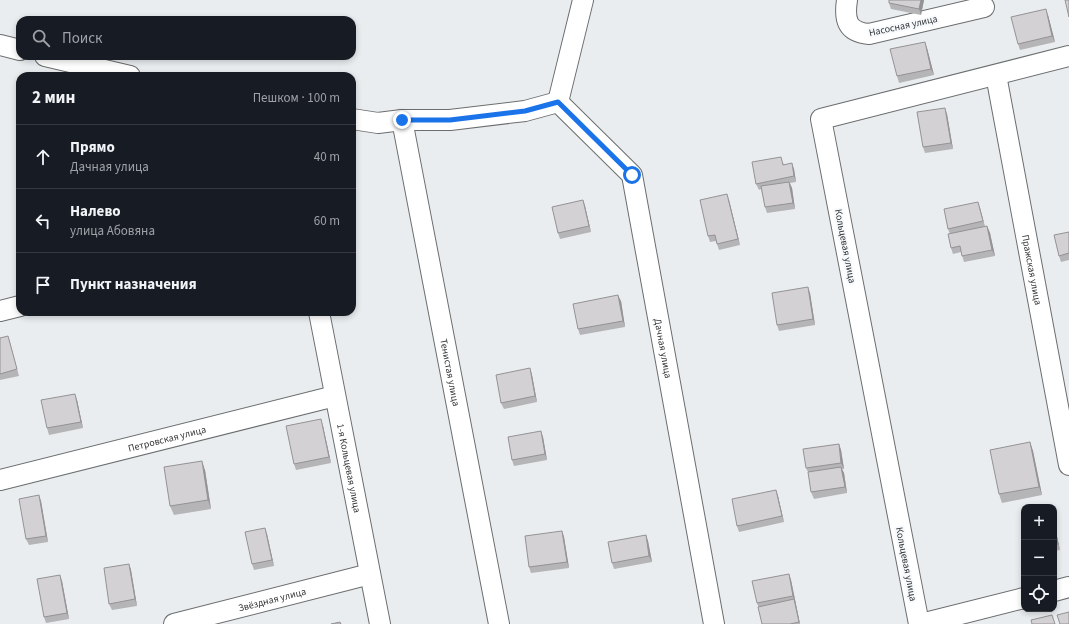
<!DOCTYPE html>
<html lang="ru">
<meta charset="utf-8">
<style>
body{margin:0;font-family:"Source Sans 3",sans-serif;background:#20242c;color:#f1f3f6}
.controls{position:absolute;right:12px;bottom:12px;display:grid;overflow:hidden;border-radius:8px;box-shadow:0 2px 6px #0003}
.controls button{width:36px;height:36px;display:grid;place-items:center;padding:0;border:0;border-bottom:1px solid #363941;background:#171b24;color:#f1f3f6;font:20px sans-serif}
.stop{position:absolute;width:12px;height:12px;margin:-9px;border:3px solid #1a73e8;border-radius:50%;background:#fff}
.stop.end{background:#1a73e8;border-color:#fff;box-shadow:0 1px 4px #0008}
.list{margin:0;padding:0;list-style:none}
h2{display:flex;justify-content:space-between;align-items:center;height:52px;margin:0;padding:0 16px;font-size:17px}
h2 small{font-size:13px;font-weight:400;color:#9ea1a6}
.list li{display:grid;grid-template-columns:26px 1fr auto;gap:12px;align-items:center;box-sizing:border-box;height:64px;padding:0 16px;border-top:1px solid #363941}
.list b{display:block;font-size:15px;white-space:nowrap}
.list p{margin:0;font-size:13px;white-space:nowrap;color:#9ea1a6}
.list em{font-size:13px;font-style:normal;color:#9ea1a6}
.icon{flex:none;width:22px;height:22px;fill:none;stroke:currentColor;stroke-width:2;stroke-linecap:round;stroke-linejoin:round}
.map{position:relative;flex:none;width:1069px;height:624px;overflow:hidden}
.search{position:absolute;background:#171b24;box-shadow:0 2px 6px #0003;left:16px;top:16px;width:340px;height:44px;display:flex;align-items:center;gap:10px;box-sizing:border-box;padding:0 14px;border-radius:12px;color:#9ea1a6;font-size:15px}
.panel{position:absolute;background:#171b24;box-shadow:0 2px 6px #0003;left:16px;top:72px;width:340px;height:244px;border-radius:12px}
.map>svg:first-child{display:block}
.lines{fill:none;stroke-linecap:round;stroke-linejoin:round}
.street-casing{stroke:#6b6e6f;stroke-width:22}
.street{stroke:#fff;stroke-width:20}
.wall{fill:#b5b4b6}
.shaded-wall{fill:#949294}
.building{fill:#d3d1d4;stroke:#949294}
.route{stroke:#1a73e8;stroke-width:5}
.labels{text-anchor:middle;stroke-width:4;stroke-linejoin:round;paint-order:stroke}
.street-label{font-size:10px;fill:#343536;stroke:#f7fafd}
</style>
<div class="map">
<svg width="1069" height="624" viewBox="0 0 1069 624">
<rect width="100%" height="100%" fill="#eaedef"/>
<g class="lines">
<g class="street-casing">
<g id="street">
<path d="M847 0C844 20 847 32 869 34L984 7"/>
<path d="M0 45 20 50"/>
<path d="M45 56 130 76"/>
<path id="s1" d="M996 75 1069 465"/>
<path id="s2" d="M558 102 632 175 714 624"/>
<path d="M558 102 583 0"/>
<path d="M352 119 378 123 402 120H450L525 111 558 102"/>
<path id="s3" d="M402 120 499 624"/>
<path d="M0 311 20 306"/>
<path id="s4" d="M319 312 380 624"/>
<path id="s5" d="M0 480 335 396"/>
<path d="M1054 591 1069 587"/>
<path id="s6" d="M174 624 370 574"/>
<path d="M919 624 821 119 1069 56"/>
<path d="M921 624 1024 598"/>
</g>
</g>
<use href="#street" class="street"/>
</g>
<path class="wall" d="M889 0H924L921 15 891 9 889 3Z
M1048 15 1055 42 1020 50 1018 44Z
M927 48 934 75 899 83 897 76Z
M947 114 953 149 925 153 923 147Z
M783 163 784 165 794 169 796 182 790 183 792 188 795 209 767 213 765 207 761 189 759 190 756 184Z
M583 200 585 206 591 232 560 239 558 233Z
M729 200 740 245 719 250 716 241 710 242 708 236Z
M980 208 985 227 987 226 990 233 995 256 964 262 961 252 953 254 951 248 950 234 948 229Z
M1069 232V260L1061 262 1059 256Z
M810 293 815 325 779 331 777 325Z
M621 301 625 327 580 335 578 329Z
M8 336 10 342 19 376 0 380V338Z
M530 368 532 375 537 402 504 409 501 403Z
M77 400 83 428 49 435 47 428Z
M323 426 331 463 296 470 294 464Z
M543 437 547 460 514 466 512 460Z
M1030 442 1033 451 1042 495 1002 503 999 494Z
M839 444 841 450 844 469H842L844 473 847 493 814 499 811 492 809 474 806 468Z
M205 470 211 509 174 515 170 506Z
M776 490 778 496 784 522 739 532 737 526Z
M41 501 48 542 29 545 26 539Z
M1054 523 1060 550 1054 551Z
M562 531 564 537 569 568 531 573 529 567Z
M267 534 274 566 254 570 252 564Z
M646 535 648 541 652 562 614 569 612 563Z
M129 564 131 570 137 606 112 610 109 604Z
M789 574 791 580 800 624H762L759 609 757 603Z
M62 581 69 619 46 623 44 617Z"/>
<path class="shaded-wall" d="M921 0H924L921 15 919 9Z
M1046 9 1048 15 1055 42 1052 36Z
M925 42 927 48 934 75 931 69Z
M945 108 947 114 953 149 951 143Z
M792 163 794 169 796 182 794 176Z
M789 182 792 188 795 209 793 203Z
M727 194 729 200 740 245 738 239Z
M583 200 585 206 591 232 589 226Z
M978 202 980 208 985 227 983 221Z
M987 226 990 233 995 256 992 250Z
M808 287 810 293 815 325 813 319Z
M618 295 621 301 625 327 623 321Z
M530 368 532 375 537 402 535 396Z
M75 394 77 400 83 428 81 422Z
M321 419 323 426 331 463 329 457Z
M541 431 543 437 547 460 545 454Z
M1030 442 1033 451 1042 495 1039 487Z
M839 444 841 450 844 469 841 463Z
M202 461 205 470 211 509 208 500Z
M841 467 844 473 847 493 845 487Z
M776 490 778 496 784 522 782 516Z
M39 495 41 501 48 542 46 536Z
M1054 523 1060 550 1058 544 1054 527Z
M265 528 267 534 274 566 272 560Z
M562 531 564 537 569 568 567 562Z
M646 535 648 541 652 562 649 556Z
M129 564 131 570 137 606 135 599Z
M789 574 791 580 800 624 799 622 793 596Z
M60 575 62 581 69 619 67 613Z"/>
<path class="building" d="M889 0H921L919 9 889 3Z
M1065 0H1069V17Z
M1046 9 1052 36 1018 44 1011 17Z
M925 42 931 69 897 76 890 49Z
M945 108 951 143 923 147 917 112Z
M781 157 783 165 792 163 794 176 756 184 752 162Z
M789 182 793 203 765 207 761 186Z
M727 194 738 239 717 244 715 235 708 236 700 200Z
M583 200 589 226 558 233 552 207Z
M978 202 983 221 948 229 944 209Z
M987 226 992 250 962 256 960 246 951 248 948 234Z
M1069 232V253L1059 256 1054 235Z
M808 287 813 319 777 325 772 293Z
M618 295 623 321 578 329 573 304Z
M8 336 17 369 0 374V338Z
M530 368 535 396 501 403 496 375Z
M75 394 81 422 47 428 41 400Z
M321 419 329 457 294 464 286 426Z
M541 431 545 454 512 460 508 437Z
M1030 442 1039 487 999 494 990 450Z
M839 444 841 463 806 468 803 449Z
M202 461 208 500 170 506 164 467Z
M841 467 845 487 811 492 808 472Z
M776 490 782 516 737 526 732 499Z
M39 495 46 536 26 539 19 499Z
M1054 527 1058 544 1054 545Z
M265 528 272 560 252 564 245 532Z
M562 531 567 562 529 567 525 536Z
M646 535 649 556 612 563 608 542Z
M129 564 135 599 109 604 104 568Z
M789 574 793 596 757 603 752 581Z
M60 575 67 613 44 617 37 579Z
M794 599 799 622 790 624H762L758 607Z
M1069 612V624H1060L1057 615Z
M1052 615 1055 624H1032L1031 620Z
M340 622 341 624H331Z"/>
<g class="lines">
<path class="route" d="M402 120H450L525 111 558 102 632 175"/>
</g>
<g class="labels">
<g class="street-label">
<text transform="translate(903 25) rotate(-12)" y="4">Насосная улица</text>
<text transform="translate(846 246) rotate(79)" y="4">Кольцевая улица</text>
<text dy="4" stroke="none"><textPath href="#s1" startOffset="198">Пражская улица</textPath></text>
<text dy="4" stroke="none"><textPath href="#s2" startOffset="280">Дачная улица</textPath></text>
<text dy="4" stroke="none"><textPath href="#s3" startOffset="257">Тенистая улица</textPath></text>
<text dy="4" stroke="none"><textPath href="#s5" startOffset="172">Петровская улица</textPath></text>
<text dy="4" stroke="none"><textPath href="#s4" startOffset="159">1-я Кольцевая улица</textPath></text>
<text transform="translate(907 564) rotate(79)" y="4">Кольцевая улица</text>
<text dy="4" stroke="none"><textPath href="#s6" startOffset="101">Звёздная улица</textPath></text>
</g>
</g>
</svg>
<div class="controls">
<button>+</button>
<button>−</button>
<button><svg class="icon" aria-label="locate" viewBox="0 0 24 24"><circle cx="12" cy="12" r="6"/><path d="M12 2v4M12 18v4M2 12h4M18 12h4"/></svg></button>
</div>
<div class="stop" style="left:632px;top:175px"></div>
<div class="stop end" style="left:402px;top:120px"></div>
<div class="search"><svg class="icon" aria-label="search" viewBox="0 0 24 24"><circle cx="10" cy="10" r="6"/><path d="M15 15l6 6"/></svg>Поиск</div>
<section class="panel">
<h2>2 мин<small>Пешком · 100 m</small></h2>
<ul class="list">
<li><svg class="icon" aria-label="ahead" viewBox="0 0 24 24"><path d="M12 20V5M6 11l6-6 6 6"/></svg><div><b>Прямо</b><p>Дачная улица</p></div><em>40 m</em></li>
<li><svg class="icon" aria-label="left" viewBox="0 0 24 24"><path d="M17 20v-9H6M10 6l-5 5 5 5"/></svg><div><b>Налево</b><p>улица Абовяна</p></div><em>60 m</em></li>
<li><svg class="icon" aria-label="arrive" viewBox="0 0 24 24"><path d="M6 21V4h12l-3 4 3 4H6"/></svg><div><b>Пункт назначения</b></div></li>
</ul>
</section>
</div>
